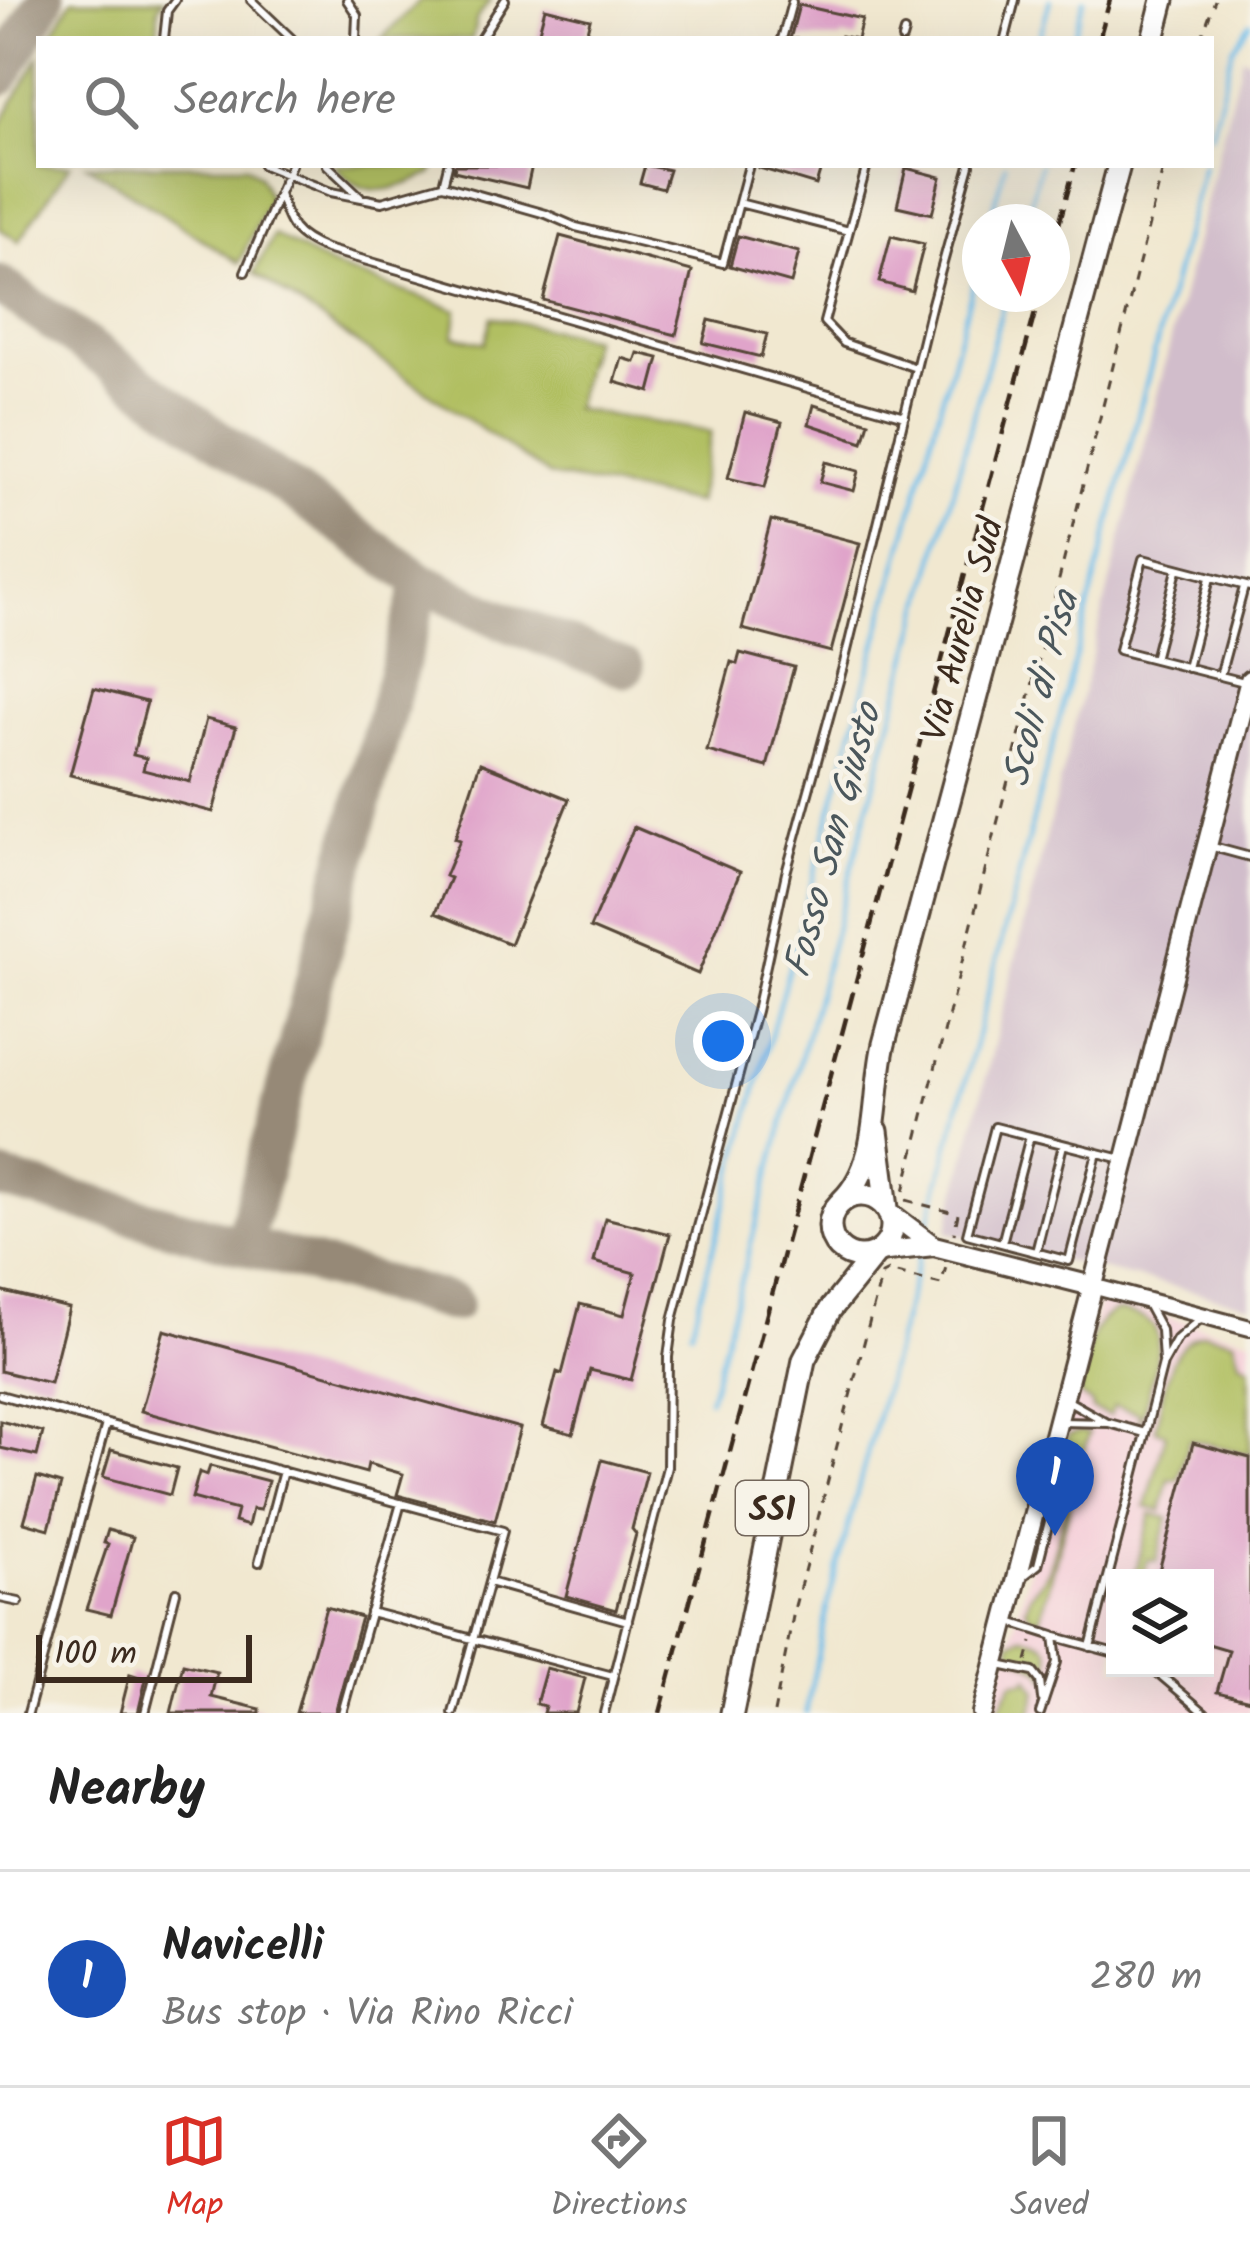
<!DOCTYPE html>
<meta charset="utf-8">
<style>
body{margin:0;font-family:Kalam,sans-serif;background:#f6f6f6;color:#222}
.controls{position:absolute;right:36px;bottom:36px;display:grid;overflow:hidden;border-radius:0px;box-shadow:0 12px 48px #0002}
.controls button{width:108px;height:108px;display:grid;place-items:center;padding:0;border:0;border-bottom:3px solid #e0e0e0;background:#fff;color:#222;font:60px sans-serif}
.compass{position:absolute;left:962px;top:204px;width:108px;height:108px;border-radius:50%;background:#fff;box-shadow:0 12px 48px #0002;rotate:173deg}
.scale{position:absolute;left:36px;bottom:30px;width:216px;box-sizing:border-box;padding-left:12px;border:6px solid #3b2a1e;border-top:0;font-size:33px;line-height:42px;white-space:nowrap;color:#3b2a1e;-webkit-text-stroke:9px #f7f3e8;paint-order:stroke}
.you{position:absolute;left:723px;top:1041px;width:42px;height:42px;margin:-30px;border:9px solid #fff;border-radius:50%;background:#1a73e8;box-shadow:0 0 0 18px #1a73e833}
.badge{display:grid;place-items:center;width:78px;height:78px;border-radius:50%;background:#d93025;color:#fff;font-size:39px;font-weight:700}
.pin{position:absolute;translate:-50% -99px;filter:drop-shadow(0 3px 6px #0008)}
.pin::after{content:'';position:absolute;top:63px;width:42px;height:36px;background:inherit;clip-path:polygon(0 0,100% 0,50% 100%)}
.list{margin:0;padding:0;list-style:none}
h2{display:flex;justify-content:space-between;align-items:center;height:156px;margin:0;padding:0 48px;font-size:51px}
h2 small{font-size:39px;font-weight:400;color:#767676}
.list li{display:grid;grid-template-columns:78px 1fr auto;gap:36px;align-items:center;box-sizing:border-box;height:216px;padding:0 48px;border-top:3px solid #e0e0e0}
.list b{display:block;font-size:45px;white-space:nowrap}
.list p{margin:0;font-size:39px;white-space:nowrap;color:#767676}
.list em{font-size:39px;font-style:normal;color:#767676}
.icon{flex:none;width:66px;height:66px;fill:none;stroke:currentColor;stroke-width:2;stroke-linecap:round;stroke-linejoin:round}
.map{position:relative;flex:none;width:1250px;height:1713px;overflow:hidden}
.search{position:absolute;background:#fff;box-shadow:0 12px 48px #0002;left:36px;right:36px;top:36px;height:132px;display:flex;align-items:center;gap:30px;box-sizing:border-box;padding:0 42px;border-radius:0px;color:#767676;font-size:45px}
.sheet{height:372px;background:#fff}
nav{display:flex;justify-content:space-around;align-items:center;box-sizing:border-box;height:168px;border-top:3px solid #e0e0e0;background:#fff;font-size:33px;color:#767676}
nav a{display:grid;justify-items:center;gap:6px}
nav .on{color:#d93025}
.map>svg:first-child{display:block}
.built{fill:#f5cfd9;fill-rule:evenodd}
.industrial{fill:#d1bdcb}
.green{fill:#b1bf62;stroke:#767440;stroke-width:3}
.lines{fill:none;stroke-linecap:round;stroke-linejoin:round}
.stream{stroke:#71bfeb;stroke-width:4.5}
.taxiway{stroke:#968977;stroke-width:39}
.building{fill:#e0a4ca}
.lane-casing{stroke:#564639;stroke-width:12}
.street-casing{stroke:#564639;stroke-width:20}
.secondary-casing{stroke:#564639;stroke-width:24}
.primary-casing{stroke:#564639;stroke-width:27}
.path{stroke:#564639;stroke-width:3;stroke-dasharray:9 9;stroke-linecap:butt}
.lane{stroke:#fff;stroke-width:6}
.street{stroke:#fff;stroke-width:14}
.secondary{stroke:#fff;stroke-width:18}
.primary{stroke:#fff;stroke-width:21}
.rail{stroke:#3b2a1e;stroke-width:4.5;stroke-dasharray:18 9;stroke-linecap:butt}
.labels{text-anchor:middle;stroke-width:9;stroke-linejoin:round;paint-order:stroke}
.shield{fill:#f7f3e8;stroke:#73665b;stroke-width:3}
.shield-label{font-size:33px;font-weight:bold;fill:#3b2a1e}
.street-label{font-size:36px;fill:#3b2a1e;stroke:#f7f3e8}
.water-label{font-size:39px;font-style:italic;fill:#4b575c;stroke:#f7f3e8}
</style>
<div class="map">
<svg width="1250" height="1713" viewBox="0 0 1250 1713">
<rect width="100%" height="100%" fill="#f7f3e8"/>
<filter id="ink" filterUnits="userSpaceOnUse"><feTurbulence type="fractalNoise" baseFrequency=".00833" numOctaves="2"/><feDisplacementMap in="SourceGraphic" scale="24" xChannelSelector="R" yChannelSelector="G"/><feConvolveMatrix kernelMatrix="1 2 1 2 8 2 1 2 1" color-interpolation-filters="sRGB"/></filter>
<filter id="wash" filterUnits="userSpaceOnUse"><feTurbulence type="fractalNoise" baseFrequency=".004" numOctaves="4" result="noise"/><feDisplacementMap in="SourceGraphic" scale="48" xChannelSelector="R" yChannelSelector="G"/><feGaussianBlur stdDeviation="2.7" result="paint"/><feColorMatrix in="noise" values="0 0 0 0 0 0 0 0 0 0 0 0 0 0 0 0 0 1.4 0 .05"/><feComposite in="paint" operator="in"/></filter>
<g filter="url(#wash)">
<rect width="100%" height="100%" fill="#f1e8d0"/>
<path class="built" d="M1100 1300 1250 1339V1713H992ZM1115 1578H1205V1668H1115Z"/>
<path class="industrial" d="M1242 57 1250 59V1305L947 1232Z"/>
<path class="green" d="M72 0H164L158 7V39H49Z
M421 0H491L477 18 472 39H381Z
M39 57V165H70L19 241 0 229V125Z
M87 165H246L260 176 269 198 239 263Z
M334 165H435L432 174C393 190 366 203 334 165Z
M274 235 331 266 457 310 454 336 485 343 492 317 592 338 574 409 711 432 697 503 550 476 254 273Z
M1118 1311C1163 1318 1162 1336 1153 1375 1149 1391 1145 1408 1139 1424V1413L1114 1406 1110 1416 1092 1409 1093 1405 1079 1395C1086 1369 1087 1318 1118 1311Z
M1205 1333 1234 1340 1240 1361 1249 1365 1250 1454 1189 1439 1178 1480 1169 1479 1161 1511 1146 1507 1166 1434 1155 1429C1164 1395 1166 1341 1205 1333Z
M1080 1432 1089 1433 1040 1620 1032 1617 1026 1609 1030 1596 1049 1570 1068 1498 1063 1455 1068 1435Z
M1151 1514 1168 1518 1156 1561 1148 1559 1143 1578H1134Z
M1023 1637C1052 1639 1054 1654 1047 1679L1041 1670 1012 1654 1011 1642Z
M1028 1677 1037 1691 1032 1713H996L1013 1682 1026 1681Z"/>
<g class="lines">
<path class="stream" d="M1039 39 1050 0
M1073 39 1084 0
M1211 134 1233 48 1250 23
M990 222 1005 165
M1025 222 1040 165
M928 1225 1203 165
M691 1331 980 259
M709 1400 1006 294
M806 1713 827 1607 920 1253"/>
<path class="taxiway" d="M0 77 45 0
M0 285 422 582 497 618 625 668
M0 1179 453 1303
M243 1245 422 582"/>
</g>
<g id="blocks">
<path class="building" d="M799 5 862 19 857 39 841 36V39H790Z
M545 8 590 19 585 39H537Z
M455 165H532L527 188 454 171Z
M645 165 669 170 663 189 640 183Z
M759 165H822L816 185 759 168Z
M906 168 941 177 932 214 897 206Z
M560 236 692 271 676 335 543 300Z
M738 236 799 252 791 283 730 266Z
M891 236 924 244 912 291 879 282Z
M709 320 767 334 761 357 703 343Z
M638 353 659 358 650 392 615 382 622 358 635 362Z
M814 405 869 422 863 442 809 424Z
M745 412 782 422 765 487 728 478Z
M826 462 859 471 854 491 820 482Z
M771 520 860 543 831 652 742 629Z
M740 653 794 667 767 767 707 751 731 662 737 664Z
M94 688 147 702 133 755 146 758 143 770 190 782 206 719 236 727 213 812 70 775Z
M480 763 569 799 510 944 435 913 450 878 445 876 460 840 455 838Z
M634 827 740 872 698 974 590 928Z
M605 1218 670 1234 631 1380 590 1370 573 1434 543 1426 557 1372 562 1374 580 1304 624 1315 635 1273 594 1262Z
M0 1291 69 1308 50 1383 0 1371Z
M164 1330 520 1428 495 1521 397 1495 403 1474 368 1464 366 1473 141 1411Z
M0 1421 43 1432 37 1456 0 1448Z
M1193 1443 1250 1458V1700L1217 1692 1229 1650 1205 1643V1578H1157Z
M111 1450 177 1468 170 1495 103 1477Z
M602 1460 647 1472 632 1529 636 1534 616 1610 566 1596Z
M210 1466 268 1481 260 1510 252 1509 248 1526 234 1522 237 1510 192 1498 199 1472 207 1475Z
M37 1477 61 1484 49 1529 24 1522Z
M108 1530 133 1537 111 1615 86 1609 108 1544 104 1543Z
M326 1607 361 1617 335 1713H296Z
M183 1664 217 1672 211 1697 260 1709V1713H171Z
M546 1668 585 1678 576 1713H543L545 1706 536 1704Z
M130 1674 146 1679 138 1713H120Z"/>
</g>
</g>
<g filter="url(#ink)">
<use href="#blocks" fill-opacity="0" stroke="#564639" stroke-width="3"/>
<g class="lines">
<g class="lane-casing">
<path id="lane" d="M251 0 292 39
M347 0 357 15 356 39
M164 39 167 11 175 0
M480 39 505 0
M782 39 792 2
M902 39 904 32
M1005 39 1015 0
M263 165 331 192 382 202 442 185
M327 165 360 196
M448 165 443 185 546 214 576 227 723 263 749 165
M867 165 824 322 844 343 916 368
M279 193C289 226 293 236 326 249L905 416
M739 203 849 231
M245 272 291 165
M1154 659 1177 570
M1187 668 1210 578
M1220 676 1244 587
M1248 683 1119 650 1143 559 1250 587
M1213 847 1250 857
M1097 1153 1069 1261 967 1234 995 1127 1122 1159
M1002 1243 1030 1136
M1036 1252 1063 1145
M1148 1306 1161 1330 1163 1361
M0 1395 503 1531 453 1713
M1065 1399 1106 1422
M1060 1422 1109 1423 1145 1433
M259 1562 283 1471
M1024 1576 1038 1565 1055 1498 1048 1479
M489 1582 628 1621
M0 1598 19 1602
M370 1612 613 1676
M1010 1622 1054 1636 1057 1662 1040 1713
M1056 1637 1115 1653
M1090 1647 1163 1364 1177 1339 1200 1319
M999 1665 1033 1672 1040 1681 1042 1699
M1152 1668 1205 1713
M28 1713 106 1424
M145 1713 176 1592
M342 1713 401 1503
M604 1713 667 1467 668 1357 673 1320 756 1011 786 873 844 663 932 303 970 165"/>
</g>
<g class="street-casing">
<path id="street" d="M1092 1286 1250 1328"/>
</g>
<g class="secondary-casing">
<path id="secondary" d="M889 1212 934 1246
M878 1252 934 1246 1092 1286
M982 1713 1250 680"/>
</g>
<g class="primary-casing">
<path id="primary" d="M1153 39 1163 0
M877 1131 887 1208
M830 1226a31 31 0 1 1 62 0a31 31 0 1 1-62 0Z
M842 1201C882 1162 872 1095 884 1044L1119 165
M732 1713 804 1360 830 1310 875 1254"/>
</g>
<path class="path" d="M1201 39 1215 0
M904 1191 1164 165
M906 1200 958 1214 954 1234
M1027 1661 1032 1642
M774 1713 795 1606 882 1274 888 1271 941 1284 946 1267"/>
<use href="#lane" class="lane"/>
<use href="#street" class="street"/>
<use href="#secondary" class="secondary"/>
<use href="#primary" class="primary"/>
<path class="rail" d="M1099 39 1110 0
M1052 250 1075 165
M660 1713 1040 294"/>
</g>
</g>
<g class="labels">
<rect class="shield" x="736" y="1481" width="72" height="54" rx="9"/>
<g class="shield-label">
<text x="772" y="1520">SS1</text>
</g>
<g class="street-label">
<text transform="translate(961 629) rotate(-75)" y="13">Via Aurelia Sud</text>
</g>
<g class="water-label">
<text transform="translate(1039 688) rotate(-75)" y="14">Scoli di Pisa</text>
<text transform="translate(831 840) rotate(-75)" y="14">Fosso San Giusto</text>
</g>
</g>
</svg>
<div class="controls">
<button><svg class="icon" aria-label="layers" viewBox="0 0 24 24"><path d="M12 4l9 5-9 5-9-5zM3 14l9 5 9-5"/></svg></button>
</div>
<svg class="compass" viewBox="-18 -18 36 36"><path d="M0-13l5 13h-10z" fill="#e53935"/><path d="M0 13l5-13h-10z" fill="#767676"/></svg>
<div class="scale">100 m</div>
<div class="you"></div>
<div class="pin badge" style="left:1055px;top:1536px;background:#1a4fb4">1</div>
<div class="search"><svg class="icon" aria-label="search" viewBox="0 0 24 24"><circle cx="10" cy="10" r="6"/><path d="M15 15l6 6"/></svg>Search here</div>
</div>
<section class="sheet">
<h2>Nearby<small></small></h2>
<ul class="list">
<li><span class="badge" style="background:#1a4fb4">1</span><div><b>Navicelli</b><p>Bus stop · Via Rino Ricci</p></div><em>280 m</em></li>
</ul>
</section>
<nav>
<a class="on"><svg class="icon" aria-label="map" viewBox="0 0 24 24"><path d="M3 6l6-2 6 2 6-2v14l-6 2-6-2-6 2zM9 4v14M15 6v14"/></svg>Map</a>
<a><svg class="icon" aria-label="directions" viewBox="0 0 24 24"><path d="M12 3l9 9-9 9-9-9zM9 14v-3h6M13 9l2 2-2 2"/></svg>Directions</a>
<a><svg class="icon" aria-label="saved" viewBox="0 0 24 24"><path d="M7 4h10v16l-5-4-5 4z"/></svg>Saved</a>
</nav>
